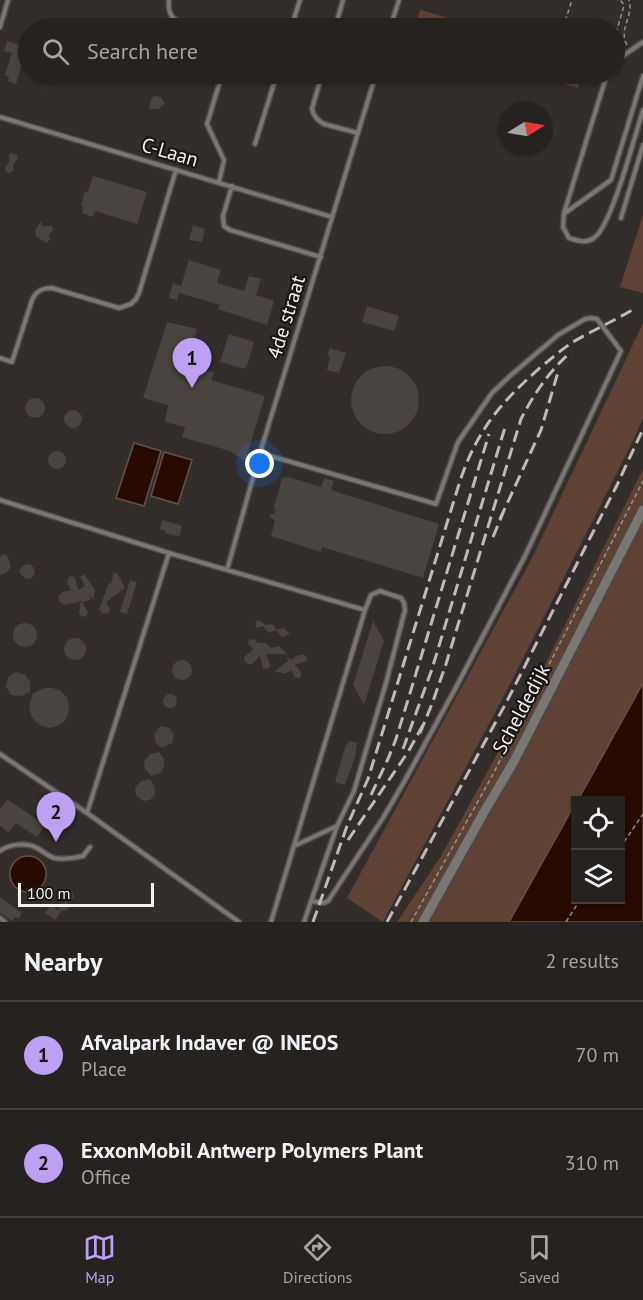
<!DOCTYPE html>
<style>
body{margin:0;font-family:"PT Sans",sans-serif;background:#322f2d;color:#f1f3f6}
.controls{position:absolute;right:18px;bottom:18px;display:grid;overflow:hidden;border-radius:0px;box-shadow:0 2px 4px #0004}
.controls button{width:54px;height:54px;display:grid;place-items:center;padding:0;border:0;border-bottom:2px solid #423f3e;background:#262220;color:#f1f3f6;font:30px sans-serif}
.compass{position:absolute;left:499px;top:102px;width:54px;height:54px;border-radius:50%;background:#262220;box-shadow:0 2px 4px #0004;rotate:79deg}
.scale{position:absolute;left:18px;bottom:15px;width:136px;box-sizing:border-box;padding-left:6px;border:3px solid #f7f3f1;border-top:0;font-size:16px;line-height:21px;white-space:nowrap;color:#f7f3f1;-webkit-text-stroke:4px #191615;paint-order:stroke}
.you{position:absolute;left:260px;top:464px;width:21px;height:21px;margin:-15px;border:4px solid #fff;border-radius:50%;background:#1a73e8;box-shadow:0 0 0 9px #1a73e833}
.badge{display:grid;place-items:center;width:39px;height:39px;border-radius:50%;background:#bca0f2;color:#111;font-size:20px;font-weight:700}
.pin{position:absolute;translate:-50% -50px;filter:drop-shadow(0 2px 3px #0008)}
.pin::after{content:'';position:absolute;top:32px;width:21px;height:18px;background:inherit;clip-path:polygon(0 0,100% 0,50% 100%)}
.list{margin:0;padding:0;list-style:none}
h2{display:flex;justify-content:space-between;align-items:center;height:78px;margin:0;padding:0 24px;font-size:26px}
h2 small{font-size:20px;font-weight:400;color:#a4a4a5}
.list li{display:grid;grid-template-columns:39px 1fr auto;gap:18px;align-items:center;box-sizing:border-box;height:108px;padding:0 24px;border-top:2px solid #423f3e}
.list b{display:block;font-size:22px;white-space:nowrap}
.list p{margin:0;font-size:20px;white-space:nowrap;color:#a4a4a5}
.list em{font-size:20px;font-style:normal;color:#a4a4a5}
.icon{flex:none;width:33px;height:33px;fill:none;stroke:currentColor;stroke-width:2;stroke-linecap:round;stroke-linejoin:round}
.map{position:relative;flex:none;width:643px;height:922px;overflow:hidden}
.search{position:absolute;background:#262220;box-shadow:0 2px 4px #0004;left:18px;right:18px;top:18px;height:66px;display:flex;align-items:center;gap:15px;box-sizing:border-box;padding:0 21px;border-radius:33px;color:#a4a4a5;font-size:22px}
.sheet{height:294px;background:#262220}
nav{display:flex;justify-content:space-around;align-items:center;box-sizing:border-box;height:84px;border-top:2px solid #423f3e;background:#262220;font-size:16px;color:#a4a4a5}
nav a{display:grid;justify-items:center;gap:3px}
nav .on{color:#bca0f2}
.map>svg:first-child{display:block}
.green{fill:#5e4236}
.water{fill:#270b01;stroke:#655149;stroke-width:1.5}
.building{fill:#4a4441}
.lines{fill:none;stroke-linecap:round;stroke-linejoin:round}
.service-casing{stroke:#4e4947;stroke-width:7}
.tertiary-casing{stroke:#4e4947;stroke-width:12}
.path{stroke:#96918f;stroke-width:1.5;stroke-dasharray:4.5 3;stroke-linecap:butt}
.service{stroke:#797674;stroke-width:4}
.tertiary{stroke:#797674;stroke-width:9}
.rail{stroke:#bfbab8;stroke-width:3;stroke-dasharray:12 6;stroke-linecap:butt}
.labels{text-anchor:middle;stroke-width:4.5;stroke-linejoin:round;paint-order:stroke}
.street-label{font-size:20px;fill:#f7f3f1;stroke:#191615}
</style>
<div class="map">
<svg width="643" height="922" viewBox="0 0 643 922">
<rect width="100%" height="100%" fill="#332d2b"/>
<path class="green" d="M420 10 484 28H415Z
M526 74H581L578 88Z
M643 215V293L620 287Z
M643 323V418L630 447 505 694 383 922 347 898 532 558Z
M643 469V683L578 800H576L575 804 509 922H397L441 856 534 687Z"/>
<path class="water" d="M134 443 161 451 144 506 116 498Z
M164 452 192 460 178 504 151 496Z
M643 683V922H509L575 804 576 900H620V800H578Z
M10 874a18 18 0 1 1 36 0a18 18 0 1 1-36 0Z"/>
<path class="building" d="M7 41 27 47 16 84 8 81 9 77 5 75 12 53 4 51Z
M154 96 161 97 165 104 158 109H149L151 100Z
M12 153 17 155 18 158 14 163 13 171 9 173 6 171 5 168 9 162V155Z
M93 176 147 192 137 224 95 211 93 217 82 213 84 207 81 206 85 191 88 192Z
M41 221 42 226H51L54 229 49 235 50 239 48 242 46 243 36 236 35 230Z
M193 225 205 229 202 242 189 240Z
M189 260 221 270 217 283 244 291 249 276 261 279 256 295 274 301 267 325 218 309 220 305 179 293 177 300 169 298 173 283 181 286Z
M367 306 399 316 394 331 362 322Z
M167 322 197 329 188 365 214 372 211 380 265 396 245 461 230 451 182 437 185 427 165 422 168 405 143 398Z
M229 334 254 342 247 366H246L245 369 220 362Z
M330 348 346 353 339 373 327 370 330 356 327 355Z
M351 400a34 34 0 1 1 68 0a34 34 0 1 1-68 0Z
M25 408a10 10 0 1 1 20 0a10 10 0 1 1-20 0Z
M64 419a9 9 0 1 1 18 0a9 9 0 1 1-18 0Z
M48 460a9 9 0 1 1 18 0a9 9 0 1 1-18 0Z
M288 477 321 487 324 478 334 481 331 490 439 524 423 578 322 547 321 552 271 536 275 521 269 516 276 512 274 506 276 502 275 500 277 498 282 478Z
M162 520 182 526 180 535 178 536 165 533 166 531 160 529Z
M6 554 10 562 11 567 7 572 0 575V556Z
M30 564 34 568 35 573 32 578 27 579 22 576 19 570 24 565Z
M113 573H117L125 588 106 602 110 610 108 613 104 614 99 610 108 585 112 582Z
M84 574 95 590 93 600 90 595V600L82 602 88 612 86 616 83 617 79 614 81 600 78 602 64 605 59 601 58 597 63 592 71 590 67 582 69 577 72 576 75 578 78 590 85 586 80 577Z
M130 580 137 582 127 614 120 612Z
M257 620 261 621 265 625 272 624 277 630 284 628 290 634 282 637 276 630 269 633 263 626 257 628 255 624Z
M373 621 384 641 364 705 353 685Z
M13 635a12 12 0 1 1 24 0a12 12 0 1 1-24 0Z
M64 649a11 11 0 1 1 22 0a11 11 0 1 1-22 0Z
M254 639 258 643H266L271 648 279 646 287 654H266L271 666 267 669 263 668 260 656 252 664H248L245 662 244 657 253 650 248 643 249 640Z
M304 654 307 658 306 661 295 665 301 672V675L300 678H295L292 670 284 674 280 672 277 673 275 671 288 661 287 658 288 657 291 660 296 656Z
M172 670a10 10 0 1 1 20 0a10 10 0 1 1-20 0Z
M16 672 25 675 30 682V692L21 696 11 695 6 687 8 677 12 674Z
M45 688H52L59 690 67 697 69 707 68 715 64 722 57 726 49 728 42 726 35 721 31 715 29 706 33 693Z
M163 701a7 7 0 1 1 14 0a7 7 0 1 1-14 0Z
M162 726 170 728 174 735 172 743 162 748 156 743 154 735 158 728Z
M349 741 357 743 355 757 345 785 335 782 346 744 348 745Z
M159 752 164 760V767L160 773 151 776 145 769 144 761 150 754Z
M150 779 155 787V795L150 800 143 801 136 795 135 788 141 781Z
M7 799 45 825 37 837 16 823 9 833 0 826V809Z
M67 893H73L74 898 67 902 68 910 59 911 61 912 55 920 45 913 51 905 58 910 61 904 66 902Z
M0 897 22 913 18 919 15 917 12 921 0 912Z"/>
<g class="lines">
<g class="service-casing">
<path id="service" d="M169 0C167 19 176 20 190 28
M0 27 8 0
M291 28 300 0
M335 28 343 0
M390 28 399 0
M614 62 643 42
M322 74 312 109C314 117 318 121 324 124L358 133
M607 74 564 213 563 227 569 238C578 241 587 244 595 237 612 224 635 135 643 110
M0 117 332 217
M255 144 277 74
M219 182 224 160 207 124 221 78V74
M232 186 223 216 224 226 230 230 321 257
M565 213 611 180 643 76
M621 218 643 145
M0 358 12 362 32 300C36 291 42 288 52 288L119 308 131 304 136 299 139 293 176 170
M260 453 436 504 458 442 492 393 511 375 558 335 585 319 591 318 597 319 621 351 525 556 454 691 404 782 383 818 328 901 324 903 311 901
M0 500 169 553 87 813 0 754
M169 553 365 610 271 922
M227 570 260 453 376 74
M87 813 239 922
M337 826 354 791 386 683 405 610 404 603 401 598 380 591 371 595 365 610
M294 846 337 826 304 922
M0 851C9 844 27 842 37 848 43 851 48 856 54 858 64 860 74 858 83 856L90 847
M0 918 5 922"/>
</g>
<g class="tertiary-casing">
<path id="tertiary" d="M423 922 484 812 513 763 643 510"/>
</g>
<path class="path" d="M563 28 572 0
M614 40 623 9 624 5 621 1 617 0
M627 45C618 30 634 15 629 0
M620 848 643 814
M411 922 492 776 643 481
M566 922 580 900"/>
<use href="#service" class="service"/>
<use href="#tertiary" class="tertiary"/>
<path class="rail" d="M500 519 541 430 558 372
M493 537 503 513
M420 733 432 704 446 664 521 419C534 394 549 371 571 352
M403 749 432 669 506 424
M371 795 388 759 396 739 489 434
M348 840 408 752 423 725
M313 922 347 826 368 779 460 481C477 430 501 402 541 367 552 358 562 349 573 342 593 330 614 321 634 309
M387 922 506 703 617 485 643 429"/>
</g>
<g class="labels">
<g class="street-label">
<text transform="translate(170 152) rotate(16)" y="7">C-Laan</text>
<text transform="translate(286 317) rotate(-73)" y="7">4de straat</text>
<text transform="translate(521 709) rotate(-62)" y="7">Scheldedijk</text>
</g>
</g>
</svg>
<div class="controls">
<button><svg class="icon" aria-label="locate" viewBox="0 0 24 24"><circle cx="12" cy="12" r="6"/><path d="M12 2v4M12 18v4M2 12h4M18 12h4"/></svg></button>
<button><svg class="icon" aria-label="layers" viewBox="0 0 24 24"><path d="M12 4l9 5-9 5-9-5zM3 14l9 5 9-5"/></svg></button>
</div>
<svg class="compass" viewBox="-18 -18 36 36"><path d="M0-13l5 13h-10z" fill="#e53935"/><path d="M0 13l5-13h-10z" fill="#a4a4a5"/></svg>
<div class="scale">100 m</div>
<div class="you"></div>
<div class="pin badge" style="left:192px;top:388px">1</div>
<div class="pin badge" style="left:56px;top:842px">2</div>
<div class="search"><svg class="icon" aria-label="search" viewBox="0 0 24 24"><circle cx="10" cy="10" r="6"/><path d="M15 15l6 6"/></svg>Search here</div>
</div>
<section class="sheet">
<h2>Nearby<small>2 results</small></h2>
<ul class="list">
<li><span class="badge">1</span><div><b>Afvalpark Indaver @ INEOS</b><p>Place</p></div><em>70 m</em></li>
<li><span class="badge">2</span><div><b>ExxonMobil Antwerp Polymers Plant</b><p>Office</p></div><em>310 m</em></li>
</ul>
</section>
<nav>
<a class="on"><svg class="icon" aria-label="map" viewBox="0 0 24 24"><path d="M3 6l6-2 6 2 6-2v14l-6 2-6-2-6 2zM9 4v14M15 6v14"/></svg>Map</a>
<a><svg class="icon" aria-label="directions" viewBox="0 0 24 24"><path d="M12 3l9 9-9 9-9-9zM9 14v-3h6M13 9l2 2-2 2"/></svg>Directions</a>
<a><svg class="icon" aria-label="saved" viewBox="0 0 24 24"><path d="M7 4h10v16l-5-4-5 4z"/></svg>Saved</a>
</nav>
